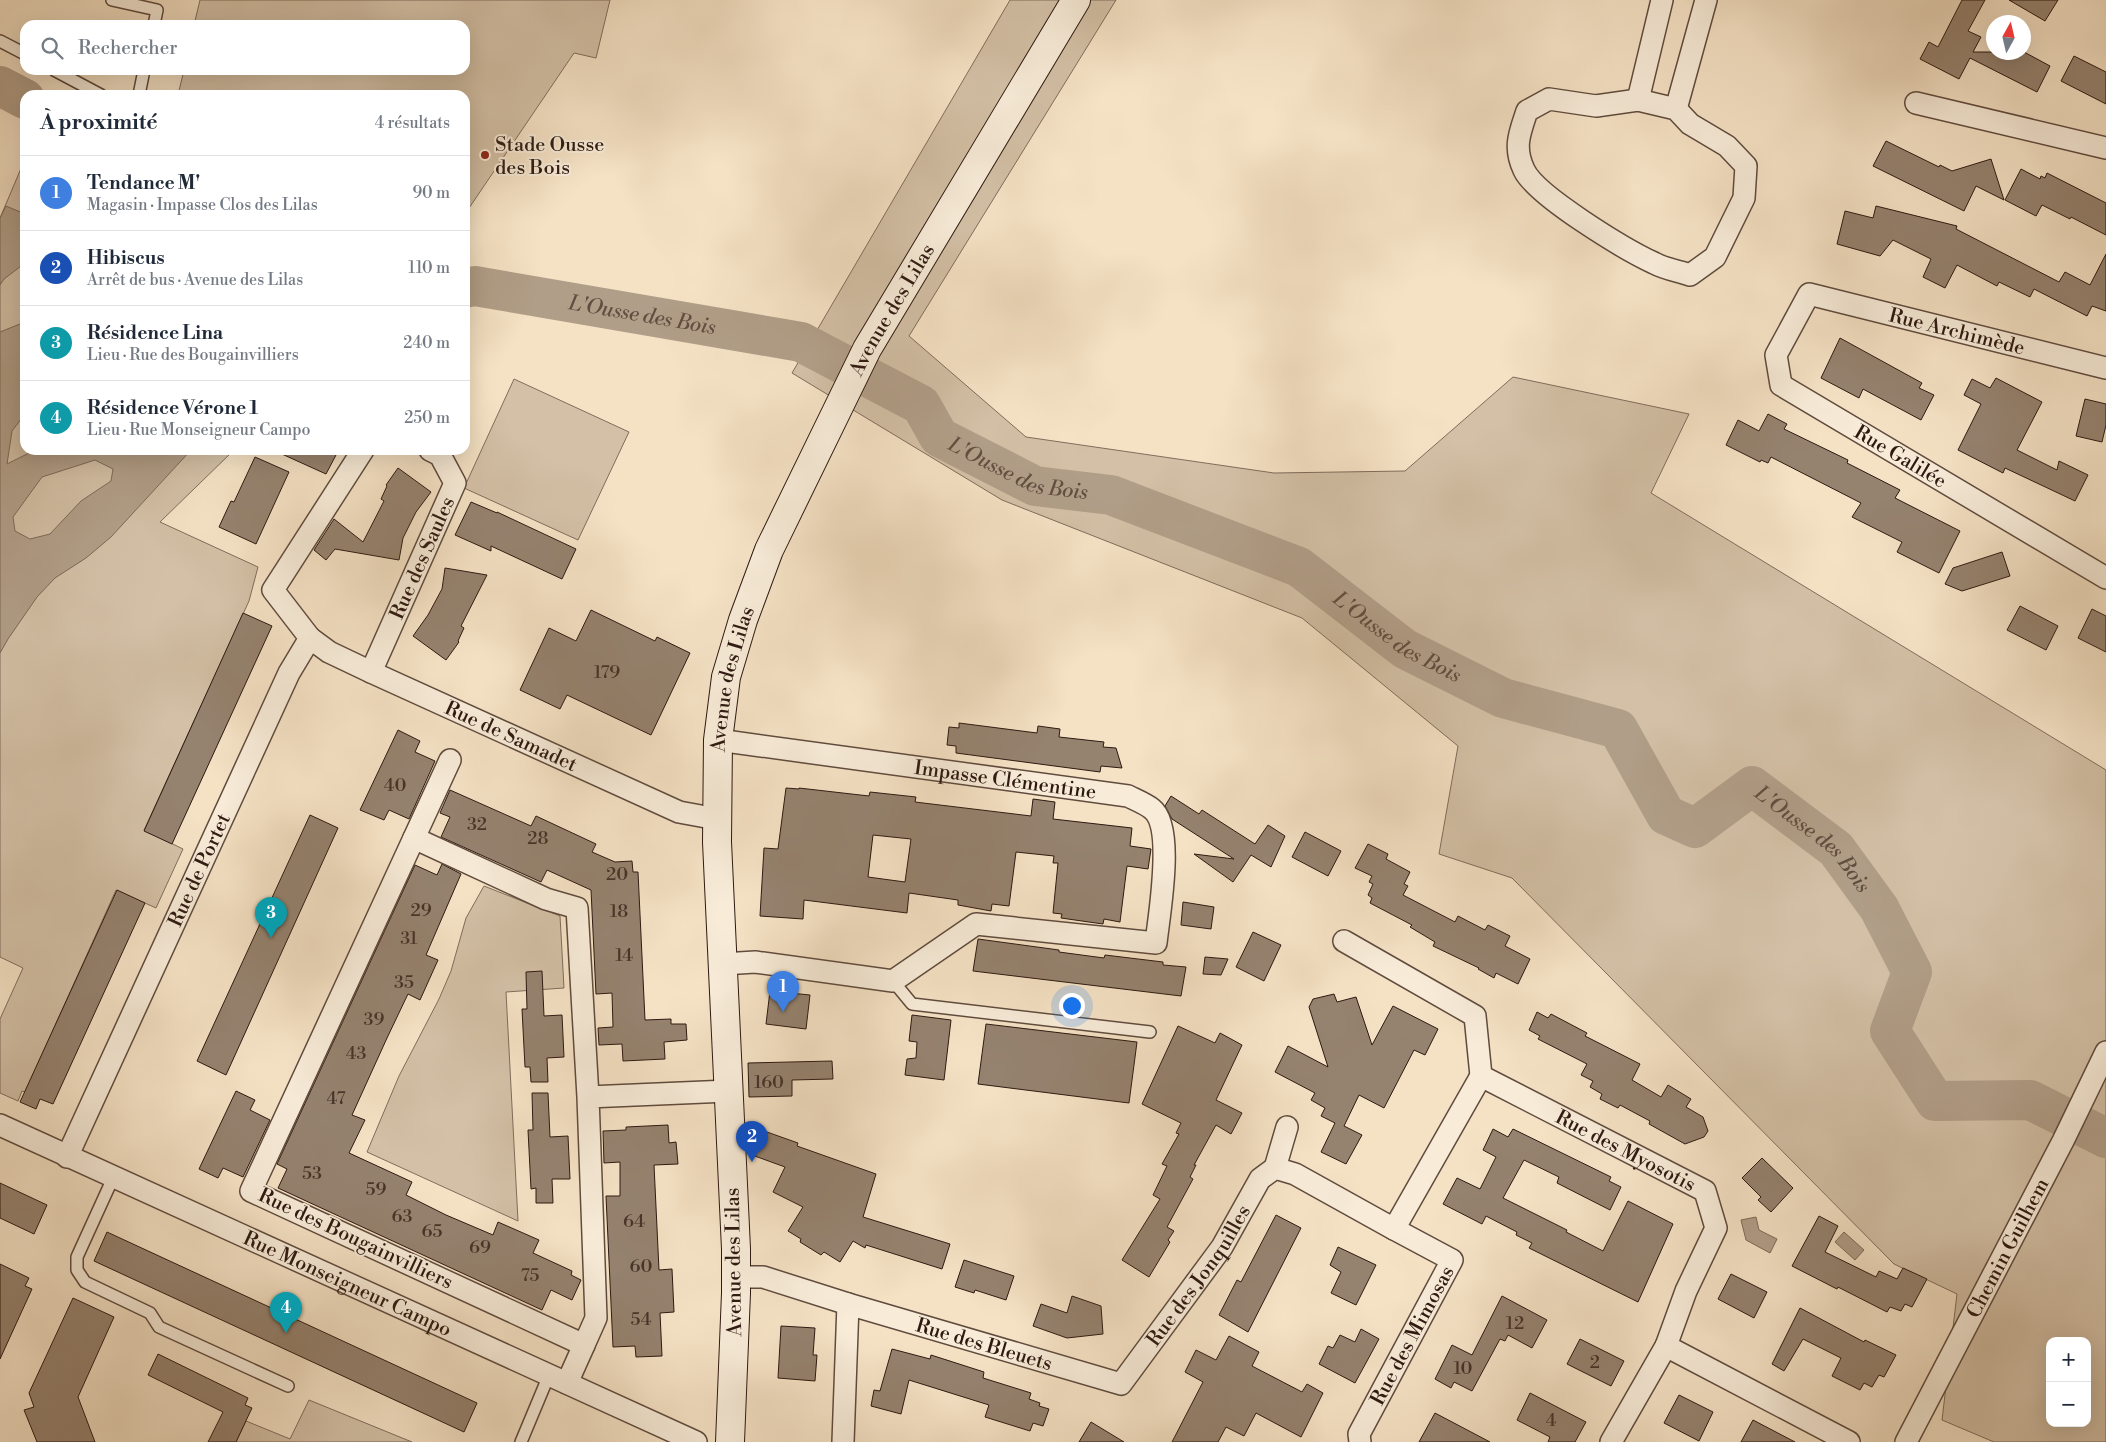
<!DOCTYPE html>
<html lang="fr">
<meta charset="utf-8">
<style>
body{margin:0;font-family:"Libre Bodoni",serif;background:#f2f2f3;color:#1f2937}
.controls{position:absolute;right:15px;bottom:15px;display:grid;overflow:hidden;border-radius:10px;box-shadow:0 5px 20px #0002}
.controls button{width:45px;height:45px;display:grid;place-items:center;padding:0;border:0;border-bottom:1px solid #e0e1e3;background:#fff;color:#1f2937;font:25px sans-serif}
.compass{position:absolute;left:1986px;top:15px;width:45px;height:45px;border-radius:50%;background:#fff;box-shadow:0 5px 20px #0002;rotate:8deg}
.you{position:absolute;left:1071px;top:1005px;width:18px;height:18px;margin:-12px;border:4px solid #fff;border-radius:50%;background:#1a73e8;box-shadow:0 0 0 8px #1a73e833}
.badge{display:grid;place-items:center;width:32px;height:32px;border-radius:50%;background:#111827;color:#fff;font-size:16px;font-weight:700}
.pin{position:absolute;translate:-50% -41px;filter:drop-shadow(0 1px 2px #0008)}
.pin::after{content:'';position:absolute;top:26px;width:18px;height:15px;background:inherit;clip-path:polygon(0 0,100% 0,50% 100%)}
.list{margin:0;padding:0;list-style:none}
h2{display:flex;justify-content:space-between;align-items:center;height:65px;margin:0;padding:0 20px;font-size:21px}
h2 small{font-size:16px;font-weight:400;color:#747a83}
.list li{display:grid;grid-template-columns:32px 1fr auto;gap:15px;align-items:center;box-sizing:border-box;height:75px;padding:0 20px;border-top:1px solid #e0e1e3}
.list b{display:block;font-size:19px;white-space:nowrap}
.list p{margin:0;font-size:16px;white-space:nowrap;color:#747a83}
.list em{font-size:16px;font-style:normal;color:#747a83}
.icon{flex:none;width:28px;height:28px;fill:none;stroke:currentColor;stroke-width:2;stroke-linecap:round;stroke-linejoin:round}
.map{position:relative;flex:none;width:2106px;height:1442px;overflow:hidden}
.search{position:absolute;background:#fff;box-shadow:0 5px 20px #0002;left:20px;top:20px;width:450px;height:55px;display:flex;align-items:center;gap:12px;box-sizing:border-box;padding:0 18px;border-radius:15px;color:#747a83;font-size:19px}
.panel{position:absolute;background:#fff;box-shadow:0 5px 20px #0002;left:20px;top:90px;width:450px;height:365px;border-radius:15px}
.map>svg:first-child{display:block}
.green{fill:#d3c0a6;stroke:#806c5c;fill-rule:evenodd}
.water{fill:#b19e88;stroke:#7d6958;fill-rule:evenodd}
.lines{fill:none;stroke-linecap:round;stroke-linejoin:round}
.river{stroke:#b19e88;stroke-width:40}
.building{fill:#95826f;stroke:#2e1911;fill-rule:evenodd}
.lane-casing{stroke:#604b3e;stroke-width:14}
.street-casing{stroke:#604b3e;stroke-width:24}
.secondary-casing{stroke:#2e1911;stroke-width:30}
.lane{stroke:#f8ecd9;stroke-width:11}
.street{stroke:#f8ecd9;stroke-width:21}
.secondary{stroke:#f8ecd9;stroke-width:28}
.poi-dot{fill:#8f2418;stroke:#f8ecd9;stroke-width:2}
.labels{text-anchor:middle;stroke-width:4;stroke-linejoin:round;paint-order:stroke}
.number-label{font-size:18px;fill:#483328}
.poi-label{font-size:20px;fill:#2e1911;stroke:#f8ecd9;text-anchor:start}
.street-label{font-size:20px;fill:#2e1911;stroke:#f8ecd9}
.water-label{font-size:21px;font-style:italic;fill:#624e41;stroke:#f8ecd9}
</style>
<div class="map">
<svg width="2106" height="1442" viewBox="0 0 2106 1442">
<rect width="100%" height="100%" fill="#f5e2c5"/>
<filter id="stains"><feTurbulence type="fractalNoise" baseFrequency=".004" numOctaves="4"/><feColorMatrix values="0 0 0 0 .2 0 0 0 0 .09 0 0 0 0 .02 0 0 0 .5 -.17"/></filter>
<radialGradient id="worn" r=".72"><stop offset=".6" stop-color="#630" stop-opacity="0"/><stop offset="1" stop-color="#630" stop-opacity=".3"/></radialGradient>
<path class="green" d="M200 0H610L596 58 574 53 465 214V95H178L184 70H465V25H194Z
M1010 0H1116L909 336 1026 437 1274 473 1405 471 1513 377 1689 414 1651 493 2106 770V1442H1994L1942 1420 1957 1294 1894 1264 1512 878 1439 854 1458 746 1302 618 1002 500 792 373ZM2050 1341H2087V1423H2050Z
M25 159V450H234L160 522 258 567 249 601 144 830 183 849 156 908 116 890 25 1092 22 1091 18 1101 0 1093V1019L23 968 0 957V218Z
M514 379 629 432 578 540 464 488Z
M484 886 560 916 564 988 506 992 518 1221 367 1152 399 1076 439 999 451 971 466 918Z
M309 1400 412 1442H236L246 1421 290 1439Z"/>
<path class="water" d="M6 206 25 214V263L4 279 0 285V218Z
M25 322V414L12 431 7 464 35 450H191L111 537 86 558 55 578 37 597 8 639 0 653V332ZM95 460 113 469 111 481 81 501 50 534 30 539 15 531 13 517 42 477Z
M1756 1217 1759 1230 1777 1239 1770 1253 1746 1240 1741 1220Z
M1844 1232 1864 1250 1855 1260 1835 1242Z"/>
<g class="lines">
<g class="river">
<path d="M0 86 25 99"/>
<path id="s1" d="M465 288 475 286 801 342 921 405 939 437 1035 486 1111 495 1299 567 1405 649 1503 698 1618 729 1666 815 1695 828 1752 786 1836 849 1879 908 1912 972 1890 1031 1935 1101 2030 1100 2106 1138"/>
</g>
</g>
<path class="building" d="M1962 0H1985L1968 31 1981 37 1973 52H2024L2050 66 2037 92 1970 58 1959 79 1920 59 1929 42 1938 47Z
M2009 0H2058L2045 21Z
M2074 56 2106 72V104L2061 81Z
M1886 141 1939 167 1940 165 1952 171 1991 159 2004 200 1976 186 1964 211 1873 166Z
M2021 169 2040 179 2041 176 2045 178 2047 173 2106 203V235L2071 217 2070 219 2042 205 2036 216 2005 200Z
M1876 206 1957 226 1956 229 2059 282 2065 272 2090 285 2106 254V311L2092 306 2087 316 2034 289 2030 297 1999 282 1997 286 1957 265 1945 288 1923 277 1931 259 1893 240 1880 256 1837 244 1845 211 1873 218Z
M1840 338 1922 383 1919 388 1934 395 1921 420 1863 389 1859 398 1821 378Z
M1996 378 2042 402 2017 450 2057 470 2059 461 2088 475 2075 501 2005 468 2003 473 1958 450 1981 404 1964 395 1972 379 1990 388Z
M2085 399 2106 404V425L2102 442 2076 436Z
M1768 414 1787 424 1784 429 1848 460 1847 463 1900 490 1895 498 1960 531 1939 573 1897 552 1902 542 1852 517 1861 503 1771 457 1768 463 1761 460 1760 462 1726 445 1738 420 1759 431Z
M273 450H326L336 455 326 474Z
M255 457 289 472 256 544 219 527 231 501 234 502Z
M398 468 431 492 416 512 403 538 399 560 335 549 326 560 314 550 334 519 363 542 384 501 381 499 387 486 386 485Z
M471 502 497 513V512L576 549 562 579 491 546V551L455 535Z
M2002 552 2010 576 1962 591 1945 584 1953 568Z
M445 568 487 575 461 626 464 628 458 641 459 642 446 660 413 636 428 615 442 589Z
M2020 606 2058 626 2046 650 2007 630Z
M2092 609 2106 616V652L2078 638Z
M591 610 655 641 657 637 690 653 651 735 567 695 560 709 520 690 549 628 576 641Z
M243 613 272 626 172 844 144 831Z
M959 723 1037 733 1038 726 1060 729 1059 737 1104 742 1103 747 1116 748 1122 768 1101 766 1100 772 956 753V746L947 745 949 727 959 728Z
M398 730 420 741 415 752 435 761 409 819 389 810 384 820 360 810Z
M786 788 799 789V788L869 796 870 792 916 797 915 802 1031 816 1033 799 1055 802 1053 819 1132 828 1130 846 1151 849 1148 869 1127 866 1120 922 1104 919 1103 924 1061 918 1062 914 1053 913 1058 863H1053L1054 856 1016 852 1009 906 992 904 991 911 958 905V900L909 893 907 913 804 900 803 919 760 916 764 848 778 849ZM873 835 911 839 905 882 868 877Z
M450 790 531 826 536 816 596 844 592 852 615 862 632 861 633 872H638L645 1020 671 1019V1024H686L687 1040 664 1042 665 1059 623 1061 622 1044 599 1045 598 1028 613 1027 612 993 596 994 591 890 547 870 541 882 441 837 450 817 440 813Z
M1171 796 1199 814 1202 810 1255 844 1268 825 1285 836 1271 867 1251 855 1233 882 1194 854 1234 859 1172 819 1165 806Z
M310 815 338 828 226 1075 197 1061Z
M1305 832 1341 851 1328 876 1292 857Z
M1368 844 1388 854 1386 859 1410 872 1404 884 1408 886 1403 895 1455 922 1458 916 1485 930 1488 925 1510 936 1505 946 1530 959 1518 984 1496 973 1494 978 1478 969 1479 968 1433 946 1435 942 1410 927 1412 925 1370 903 1372 898 1368 895 1373 884 1369 882 1372 876 1355 868Z
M442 864 461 874 426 955 438 960 420 1000 408 994 387 1038 352 1115 365 1120 349 1153 412 1182 406 1195 446 1215 493 1235 498 1222 539 1240 533 1253 572 1271 571 1275 581 1280 572 1300 551 1290 542 1310 278 1188 287 1169 277 1164 415 865 437 875Z
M117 890 145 903 53 1104 40 1099 36 1109 20 1102Z
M1183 902 1214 907 1211 929 1181 925Z
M1253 932 1281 945 1264 981 1236 967Z
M978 939 1059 950V952L1104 958 1105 955 1163 962V965L1186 967 1181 996 973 971Z
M1205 957 1228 959 1221 975 1203 974Z
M542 971 544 1016 562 1015 564 1057 547 1058 548 1082H531L530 1067H525L522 1009H527L526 972Z
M770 991 810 995 806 1029 766 1024Z
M1334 994 1337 1002 1356 997 1372 1045 1393 1006 1438 1029 1425 1055 1414 1050 1384 1108 1359 1095 1344 1126 1362 1135 1346 1164 1321 1152 1335 1123 1321 1116 1325 1108 1311 1100 1315 1093 1275 1072 1288 1046 1328 1067 1309 1007 1313 999Z
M1537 1012 1548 1018 1551 1014 1587 1033 1585 1036 1640 1064 1632 1080 1661 1097 1668 1085 1691 1099 1686 1107 1703 1117 1708 1131 1704 1137 1685 1144 1649 1124 1650 1121 1620 1105 1618 1108 1600 1099 1602 1094 1590 1087 1593 1081 1581 1075 1587 1064 1538 1039 1540 1036 1529 1030Z
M912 1015 951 1020 944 1080 905 1075 907 1059 916 1058 917 1042 909 1041Z
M986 1024 1137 1042 1129 1103 978 1084Z
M1178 1026 1215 1043 1220 1033 1242 1045 1216 1100 1242 1113 1231 1134 1216 1125 1194 1165H1196L1190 1177 1193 1179 1167 1227 1174 1231 1168 1240 1170 1242 1149 1277 1122 1260 1160 1199 1153 1195 1167 1166 1162 1164 1179 1134 1176 1133 1181 1123 1142 1104Z
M832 1061 833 1079 792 1080V1096L749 1097 748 1063Z
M236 1091 255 1100 250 1110 270 1120 243 1177 223 1168 218 1178 199 1169Z
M532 1093H548L550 1137 568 1136 570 1179H552L553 1203H536V1188L531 1189 528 1130H533Z
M668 1125 669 1143 676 1142 678 1164 654 1165 659 1270 672 1269 674 1312 660 1313 662 1356 636 1357 635 1346 613 1347 606 1196H620V1162L604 1163 603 1131 626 1130V1127Z
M750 1126 798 1143 797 1146 876 1174 863 1217 950 1244 942 1269 866 1245 865 1248 853 1241 840 1262 824 1252 821 1255 800 1242 801 1239 788 1231 803 1207 773 1192 785 1167 752 1155Z
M1493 1129 1508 1137 1513 1129 1611 1177 1609 1181 1621 1187 1610 1210 1557 1183 1559 1177 1524 1160 1503 1198 1567 1230 1566 1232 1603 1251 1628 1201 1673 1224 1638 1302 1529 1248 1532 1243 1516 1235 1517 1232 1486 1216 1482 1224 1443 1204 1457 1178 1480 1189 1496 1157 1483 1150Z
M1762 1158 1793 1188 1771 1212 1758 1200 1761 1197 1742 1178Z
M0 1183 47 1205 34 1234 0 1218Z
M1276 1215 1301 1228 1248 1332 1219 1315 1237 1280 1241 1282Z
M1819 1216 1838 1226 1825 1252 1876 1277 1879 1271 1897 1279 1903 1268 1927 1279 1912 1307 1905 1304 1901 1311 1890 1307 1887 1312 1838 1287 1837 1289 1792 1266Z
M107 1232 477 1403 464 1432 94 1261Z
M1338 1247 1376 1265 1356 1305 1331 1293 1341 1272 1330 1265Z
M964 1260 1014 1276 1006 1300 975 1290 974 1293 955 1287Z
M0 1264 29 1278 25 1286 32 1289 0 1359Z
M1731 1274 1767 1292 1754 1318 1718 1299Z
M1072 1296 1101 1306 1103 1334 1067 1338 1033 1326 1041 1304 1067 1313Z
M1502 1296 1547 1320 1532 1348 1508 1335 1505 1341 1500 1339 1472 1391 1454 1382 1451 1388 1435 1379 1452 1345 1472 1355Z
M73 1298 114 1317 78 1397 95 1442H37L24 1410 34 1407 29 1393Z
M1800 1308 1864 1342 1865 1340 1896 1355 1884 1377 1879 1375 1872 1387 1864 1383 1860 1390 1832 1376 1841 1358 1803 1339 1784 1371 1772 1364Z
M781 1326 815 1328 813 1355H817L815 1381 778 1378Z
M1361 1329 1379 1339 1355 1383 1319 1364 1328 1346 1333 1348 1340 1335 1355 1342Z
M1229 1336 1259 1352 1252 1366 1302 1392 1307 1384 1323 1393 1301 1437 1256 1413 1244 1436 1226 1427 1218 1442H1172L1203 1382 1185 1372 1196 1350 1216 1360Z
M1580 1339 1624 1361 1611 1386 1567 1364Z
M892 1349 930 1359 931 1355 984 1372 983 1378 1031 1393 1029 1399 1040 1403 1039 1406 1049 1409 1043 1426 1033 1423 1030 1431 985 1417 989 1405 909 1380 901 1414 871 1406 874 1390 880 1391Z
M158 1354 248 1398 245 1405 252 1408 236 1442H208L223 1412 148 1375Z
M1530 1393 1586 1422 1575 1442H1548L1550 1437 1517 1420Z
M1679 1395 1713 1412 1699 1441 1664 1423Z
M1435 1413 1490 1442H1419Z
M1753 1420 1795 1442H1741Z
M1091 1422 1124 1442H1079Z"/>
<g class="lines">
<g class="lane-casing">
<path id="lane" d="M112 0 157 10 154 25
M0 41 25 54
M54 70 101 95
M139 95 144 70
M893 981 912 1004 1150 1032
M113 1178 77 1257V1270L85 1282 150 1313 159 1327 288 1386
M521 1442 549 1375"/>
</g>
<g class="street-casing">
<g id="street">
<path d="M1549 99 1596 106 1638 100 1676 109 1690 124 1727 146 1746 166 1744 198 1715 257 1690 275C1678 271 1665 269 1654 263 1626 250 1536 196 1524 170 1513 147 1520 132 1527 111Z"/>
<path d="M1638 100 1662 0"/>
<path d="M1916 103 2106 148"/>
<path d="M1676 109 1706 0"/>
<path id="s2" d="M2106 368 1809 294 1776 355 1781 385 2106 578"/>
<path id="s3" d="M310 638 329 652 371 672 679 812 717 819"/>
<path id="s4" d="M371 672 455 483 440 455 430 450"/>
<path id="s5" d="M718 740 1128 796C1136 800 1146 804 1152 809 1175 827 1159 915 1156 943L976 924 893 981 755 962 723 964"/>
<path d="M414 838 450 760"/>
<path id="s6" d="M1344 941 1475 1016 1481 1076 1705 1191 1716 1228 1686 1291 1666 1346 1849 1442"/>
<path d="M588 1097 596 1318 584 1345 251 1191 414 838 546 899 577 908 588 1097 728 1091"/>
<path id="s7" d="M0 1125 696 1442"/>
<path id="s8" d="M67 1157 289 673 310 638 273 590 363 450"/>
<path d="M1275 1168 1287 1127"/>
<path d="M737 1277H763L848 1304"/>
<path d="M567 1383 584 1345"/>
<path id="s9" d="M843 1442 848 1304 1121 1384 1222 1247 1260 1179 1275 1168 1295 1174 1394 1229 1481 1076"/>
<path id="s10" d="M1360 1442 1359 1434 1452 1260 1394 1229"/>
<path d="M1611 1442 1666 1346"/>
<path id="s11" d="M1906 1442 2063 1141 2106 1052"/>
</g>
</g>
<g class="secondary-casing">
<g id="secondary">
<path id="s12" d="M730 1442 736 1293V1249L717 842 718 740 726 677 743 620 769 550 867 349 1076 0"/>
</g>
</g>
<use href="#lane" class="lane"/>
<use href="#street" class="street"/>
<use href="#secondary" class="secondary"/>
</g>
<circle class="poi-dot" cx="485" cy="155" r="5"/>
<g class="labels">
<g class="number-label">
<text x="607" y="678">179</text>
<text x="395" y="791">40</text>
<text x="477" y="830">32</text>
<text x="538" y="844">28</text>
<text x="617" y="880">20</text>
<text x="421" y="916">29</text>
<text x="619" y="917">18</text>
<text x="409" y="944">31</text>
<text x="624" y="961">14</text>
<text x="404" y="988">35</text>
<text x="374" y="1025">39</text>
<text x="356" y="1059">43</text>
<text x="769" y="1088">160</text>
<text x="336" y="1104">47</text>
<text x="312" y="1179">53</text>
<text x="376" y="1195">59</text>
<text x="402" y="1222">63</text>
<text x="634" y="1227">64</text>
<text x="432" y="1237">65</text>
<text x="480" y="1253">69</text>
<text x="641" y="1272">60</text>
<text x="530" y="1281">75</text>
<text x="641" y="1325">54</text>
<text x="1515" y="1329">12</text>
<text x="1595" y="1368">2</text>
<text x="1463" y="1374">10</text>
<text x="1551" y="1426">4</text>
</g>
<g class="poi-label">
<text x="495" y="151">Stade Ousse<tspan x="495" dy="23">des Bois</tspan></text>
</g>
<g class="street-label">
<text dy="7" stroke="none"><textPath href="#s12" startOffset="1170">Avenue des Lilas</textPath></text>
<text transform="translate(1957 331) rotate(14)" y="7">Rue Archimède</text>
<text dy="7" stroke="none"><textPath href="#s2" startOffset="545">Rue Galilée</textPath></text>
<text dy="7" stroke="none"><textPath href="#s4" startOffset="125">Rue des Saules</textPath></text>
<text dy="7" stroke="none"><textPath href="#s12" startOffset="765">Avenue des Lilas</textPath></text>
<text dy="7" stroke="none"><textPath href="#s3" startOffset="224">Rue de Samadet</textPath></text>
<text dy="7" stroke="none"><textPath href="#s5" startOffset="290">Impasse Clémentine</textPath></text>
<text dy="7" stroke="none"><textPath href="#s8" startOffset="316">Rue de Portet</textPath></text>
<text dy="7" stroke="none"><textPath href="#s6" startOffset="374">Rue des Myosotis</textPath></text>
<text transform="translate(356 1238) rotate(25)" y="7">Rue des Bougainvilliers</text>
<text dy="7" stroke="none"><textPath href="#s11" startOffset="219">Chemin Guilhem</textPath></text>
<text transform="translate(733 1262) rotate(-91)" y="7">Avenue des Lilas</text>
<text dy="7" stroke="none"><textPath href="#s9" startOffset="556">Rue des Jonquilles</textPath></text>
<text dy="7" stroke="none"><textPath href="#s7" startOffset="382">Rue Monseigneur Campo</textPath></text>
<text dy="7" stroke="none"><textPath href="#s10" startOffset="120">Rue des Mimosas</textPath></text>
<text dy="7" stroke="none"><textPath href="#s9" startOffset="280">Rue des Bleuets</textPath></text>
</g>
<g class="water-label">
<text dy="7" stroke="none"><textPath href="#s1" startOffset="180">L'Ousse des Bois</textPath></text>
<text dy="7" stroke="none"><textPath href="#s1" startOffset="600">L'Ousse des Bois</textPath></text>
<text dy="7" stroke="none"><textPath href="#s1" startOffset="1020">L'Ousse des Bois</textPath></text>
<text dy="7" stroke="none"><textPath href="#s1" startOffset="1544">L'Ousse des Bois</textPath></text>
</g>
</g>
<rect width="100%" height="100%" filter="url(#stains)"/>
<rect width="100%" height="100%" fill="url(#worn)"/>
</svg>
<div class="controls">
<button>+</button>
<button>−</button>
</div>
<svg class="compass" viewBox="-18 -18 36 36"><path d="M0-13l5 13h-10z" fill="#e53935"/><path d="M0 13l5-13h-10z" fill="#747a83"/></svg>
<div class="you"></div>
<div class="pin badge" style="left:783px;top:1012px;background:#3f7fe0">1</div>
<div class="pin badge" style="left:752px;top:1162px;background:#1a4fb4">2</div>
<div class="pin badge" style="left:271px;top:938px;background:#0f9aa8">3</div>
<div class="pin badge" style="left:286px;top:1333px;background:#0f9aa8">4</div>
<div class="search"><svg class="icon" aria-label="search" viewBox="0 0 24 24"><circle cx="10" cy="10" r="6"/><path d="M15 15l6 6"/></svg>Rechercher</div>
<section class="panel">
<h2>À proximité<small>4 résultats</small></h2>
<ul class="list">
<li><span class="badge" style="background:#3f7fe0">1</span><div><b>Tendance M'</b><p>Magasin · Impasse Clos des Lilas</p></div><em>90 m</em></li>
<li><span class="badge" style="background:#1a4fb4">2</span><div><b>Hibiscus</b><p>Arrêt de bus · Avenue des Lilas</p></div><em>110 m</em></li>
<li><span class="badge" style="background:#0f9aa8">3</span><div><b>Résidence Lina</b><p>Lieu · Rue des Bougainvilliers</p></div><em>240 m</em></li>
<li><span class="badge" style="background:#0f9aa8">4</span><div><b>Résidence Vérone 1</b><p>Lieu · Rue Monseigneur Campo</p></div><em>250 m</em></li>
</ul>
</section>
</div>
